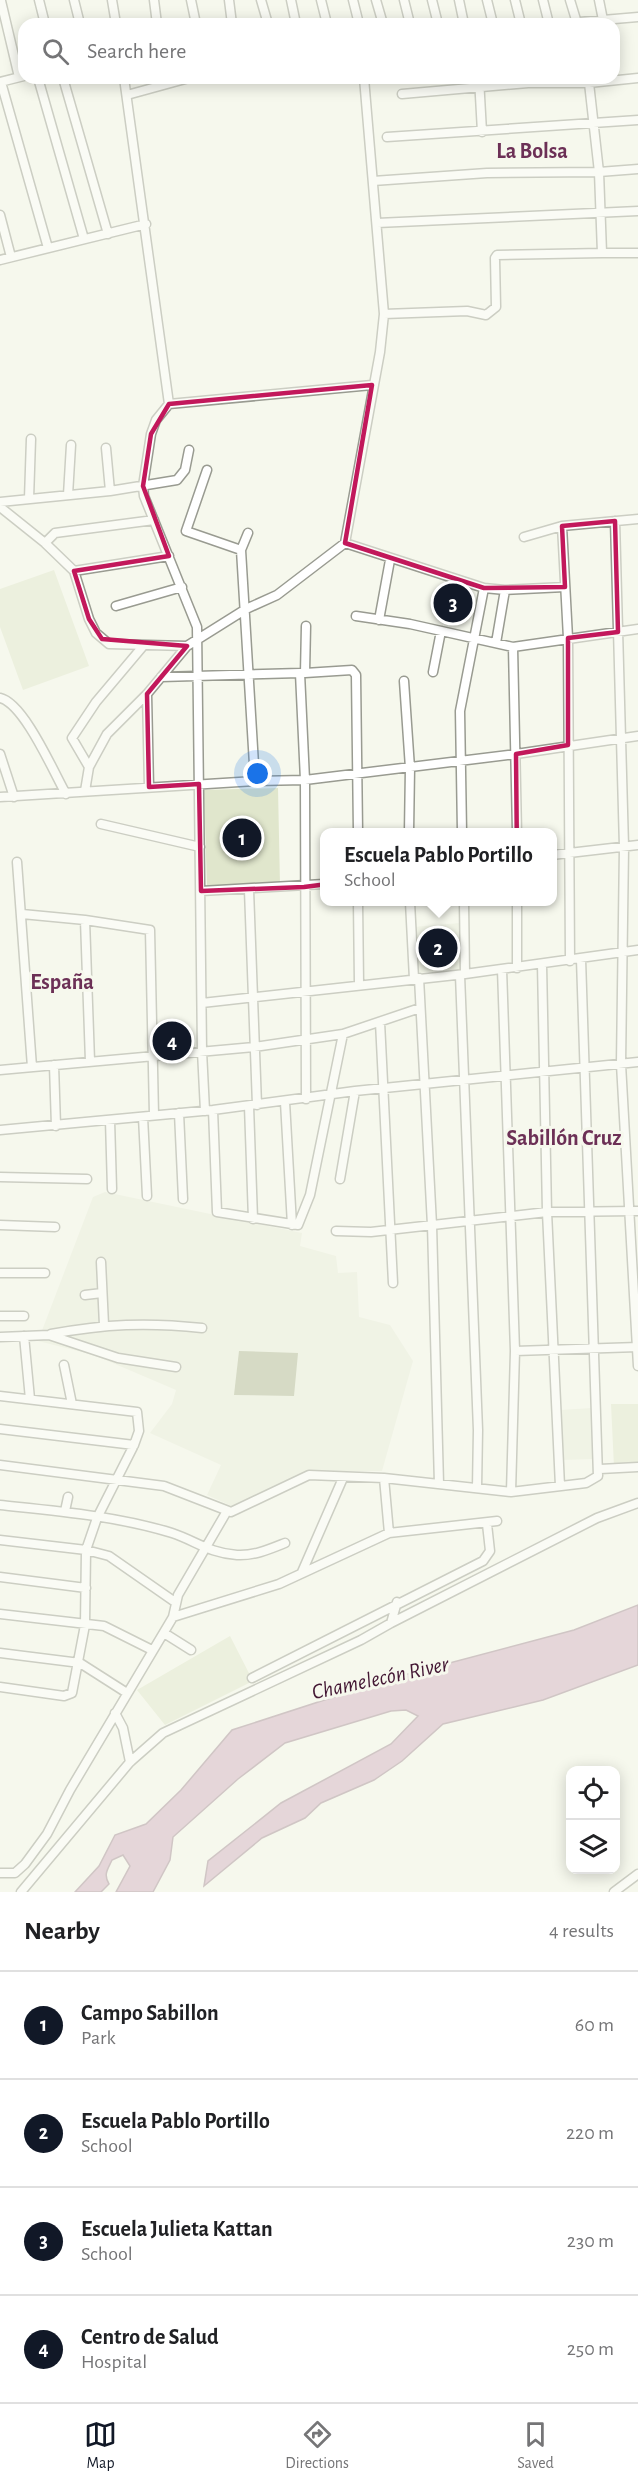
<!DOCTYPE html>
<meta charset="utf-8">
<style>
body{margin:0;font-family:"Alegreya Sans",sans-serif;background:#f2f2f2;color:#202124}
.controls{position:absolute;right:18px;bottom:18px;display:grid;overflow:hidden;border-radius:12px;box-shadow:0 3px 15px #0003}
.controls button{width:54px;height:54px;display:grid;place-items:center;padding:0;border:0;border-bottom:2px solid #e0e0e0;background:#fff;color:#202124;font:30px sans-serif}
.you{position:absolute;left:258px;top:774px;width:21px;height:21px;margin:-15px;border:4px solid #fff;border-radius:50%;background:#1a73e8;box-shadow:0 0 0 9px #1a73e833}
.badge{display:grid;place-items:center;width:39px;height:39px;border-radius:50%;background:#111827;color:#fff;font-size:20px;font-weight:700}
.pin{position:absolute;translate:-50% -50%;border:3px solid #fff;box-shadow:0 2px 6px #0006}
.popup{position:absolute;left:320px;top:828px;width:237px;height:78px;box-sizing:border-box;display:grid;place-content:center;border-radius:12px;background:#fff;filter:drop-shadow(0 2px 4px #0005);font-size:20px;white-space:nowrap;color:#757577}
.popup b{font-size:22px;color:#202124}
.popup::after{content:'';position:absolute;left:50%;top:100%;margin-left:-12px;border:12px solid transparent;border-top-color:#fff}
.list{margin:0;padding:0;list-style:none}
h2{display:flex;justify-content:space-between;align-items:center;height:78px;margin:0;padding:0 24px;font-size:26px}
h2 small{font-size:20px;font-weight:400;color:#757577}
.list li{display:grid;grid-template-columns:39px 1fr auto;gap:18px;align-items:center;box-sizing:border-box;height:108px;padding:0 24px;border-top:2px solid #e0e0e0}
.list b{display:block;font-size:22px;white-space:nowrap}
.list p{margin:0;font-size:20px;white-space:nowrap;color:#757577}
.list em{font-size:20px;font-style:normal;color:#757577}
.icon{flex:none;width:33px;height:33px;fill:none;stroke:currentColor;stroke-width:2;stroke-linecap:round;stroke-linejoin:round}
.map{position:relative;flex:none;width:638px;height:1892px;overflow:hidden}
.search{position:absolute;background:#fff;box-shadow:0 3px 15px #0003;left:18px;right:18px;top:18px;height:66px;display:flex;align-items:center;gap:15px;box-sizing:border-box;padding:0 21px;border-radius:18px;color:#757577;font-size:22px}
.sheet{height:510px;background:#fff}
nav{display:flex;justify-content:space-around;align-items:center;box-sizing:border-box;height:84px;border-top:2px solid #e0e0e0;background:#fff;font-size:16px;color:#757577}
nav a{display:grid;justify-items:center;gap:3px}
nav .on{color:#111827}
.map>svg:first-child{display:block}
.built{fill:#e9eddc}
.green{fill:#e0e6cc}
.forest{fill:#afb694}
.water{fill:#d0adc0;stroke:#a28995;stroke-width:1.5}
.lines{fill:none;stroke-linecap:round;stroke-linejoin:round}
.street-casing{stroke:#999b91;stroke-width:11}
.street{stroke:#fff;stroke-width:8}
.marked{fill:none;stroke:#c2185b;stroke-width:4.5;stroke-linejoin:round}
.labels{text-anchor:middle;stroke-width:6;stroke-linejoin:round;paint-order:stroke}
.neighbourhood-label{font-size:22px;font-weight:bold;fill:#6c3056;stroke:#f6f8ed}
.water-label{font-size:22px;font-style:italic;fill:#431733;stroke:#f6f8ed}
</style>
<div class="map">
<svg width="638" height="1892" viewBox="0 0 638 1892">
<rect width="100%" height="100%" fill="#f6f8ed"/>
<path class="built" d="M460 923 461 969 417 973 414 927Z
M105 1192 302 1233 300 1246 336 1256 338 1273 357 1272 359 1317 390 1325 413 1361 382 1471H308L234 1507 207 1495 221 1465 150 1433 172 1404 176 1390 94 1355 38 1341 93 1197Z
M592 1408 594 1459 562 1460 560 1410Z"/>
<path class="green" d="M54 570 89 666 23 690 0 627V589Z
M278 788 280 885 207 887 204 790Z
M611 1404H638V1465L614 1467Z
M230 1636 253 1681 165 1725 137 1690Z"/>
<path class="forest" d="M239 1351 298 1353 294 1396 234 1395Z"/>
<path class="water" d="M638 1605V1665L543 1700 443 1724 402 1761 374 1780 321 1803 305 1818 262 1838 204 1886 208 1861 281 1803 391 1744 418 1716 406 1710 391 1711 285 1743 238 1779 173 1837 170 1860 153 1892H116L130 1866 123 1855 112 1860C108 1869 103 1874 109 1884L101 1892H75L99 1866 115 1835 146 1824 181 1790 232 1730 389 1679 574 1630Z"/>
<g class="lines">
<g class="street-casing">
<path id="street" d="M39 0 45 24
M74 0 80 24
M112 0 116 24
M154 0 157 24
M191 0 196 24
M229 0 232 24
M261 0 268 24
M291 0 296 24
M321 0 327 24
M353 0 359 24
M376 0 383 24
M404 0 410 24
M432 0 438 24
M459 0 464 24
M487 0 493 24
M515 0 521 24
M543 0 549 24
M570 0 577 23
M599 0 603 20
M1 1 19 77
M556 24 638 17
M38 78 84 239
M63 78 108 234
M124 78 169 404
M479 78 482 132
M0 82 24 76
M1 82 48 248
M589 83 599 172 638 169
M402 94 528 83H589L638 78
M127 95 189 78
M387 137 638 120
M373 181 487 173 599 172 602 253H638
M0 215 11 257
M377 223 638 211
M0 260 146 224
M384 314 467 311 486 315 496 307 495 258 497 255 602 253
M106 448 110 491
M207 470 186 531 241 550
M68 495 71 445
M29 499 31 439
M0 502 110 491 177 480 185 470 189 450
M0 507 45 543 74 571 89 619 96 633 109 644 187 646 246 609 277 595 345 543 380 352 384 314 364 78
M615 521 624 847 621 1064 638 1366
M562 526 568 638 570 961
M248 533 241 550 255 781
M524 537 562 526 638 519
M45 543 55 533 154 520
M345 543 484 588 505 590 565 587
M74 571 169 556
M116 606 182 587
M356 616 410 624 513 647 638 629
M379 620 390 560
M306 626 305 673H300L305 780 306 1099
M496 643 505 590
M513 647 517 832
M433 672 441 631
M305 673 352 670 356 675 358 832
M161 677 300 673
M404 681 410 768 409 832
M147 694 149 787
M0 698C24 703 54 773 66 794
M0 754 14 797
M89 767 107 734 147 694 187 646
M85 791 89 767 72 738 96 702 144 645
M0 797 255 781 305 780 516 754 638 736
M101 824 200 847
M462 832 460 711 484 588
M552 855 638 845
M17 862 32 1067
M249 890 257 1105
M201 891 324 884
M358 902 359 984
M410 902 414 979
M464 902 465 974
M517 902V968
M22 914 85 920 150 930 154 1115
M85 920 90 1061
M542 964 547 1212 560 1486
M502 969 515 1351 511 1492
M460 975 478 1430 477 1488
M419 978 432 1225 439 1484
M202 1003 465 974 638 950
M380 1022 393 1283
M54 1065 56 1126
M0 1070 254 1047 343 1034 420 1008
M285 1102 292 1225
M249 1106 253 1219
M213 1110 217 1212 298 1225 310 1195 343 1034
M205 1111 202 1051 197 627 144 496 143 486 151 434 156 420 169 404 372 385
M179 1113 183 1199
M143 1117 147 1196
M110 1120 112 1189
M0 1130 213 1110 355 1091 638 1062
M0 1177 87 1179
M340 1179 355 1091
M0 1225 55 1227
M336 1231 371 1232 547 1212 638 1211
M101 1262 104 1325
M0 1273H45
M85 1295 102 1293
M0 1316H24
M51 1334C106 1324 146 1322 202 1328
M24 1336 30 1399
M0 1337 49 1335 118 1358 176 1367
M515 1351 638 1347
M64 1365 72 1404
M0 1396 137 1412 139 1431 134 1445 97 1518 86 1550 85 1625 72 1693 64 1696 0 1687
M0 1429 134 1445
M0 1465 164 1486 231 1512 309 1475 384 1478 511 1492 586 1483 598 1476 581 959
M600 1469 638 1467
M384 1478 389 1533
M0 1505C57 1511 117 1516 172 1533 196 1541 209 1553 237 1555 254 1556 270 1549 285 1543
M65 1511 68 1497
M0 1540 86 1550 109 1556 175 1602
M302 1572 343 1478
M0 1577 86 1588
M0 1614 104 1626 152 1650
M173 1617 279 1584 389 1533 497 1521
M391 1623 597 1518 638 1503
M164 1633 191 1650
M0 1653 80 1663 127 1693
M252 1678 483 1561 490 1551 487 1524
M115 1713 123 1728 130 1762
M0 1873H15L25 1864 47 1834 70 1790 173 1617 178 1595 227 1511
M21 1892 130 1762 163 1733 361 1640 391 1623 397 1602
M614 1892 638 1874"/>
</g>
<use href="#street" class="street"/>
</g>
<path d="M0 0H638V1892H0ZM372 385 345 543 484 588 565 587 562 526 615 521 618 632 568 638V745L516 754 517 860 304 887 201 891 199 784 149 787 147 694 187 646 102 639 89 619 74 571 169 556 143 486 151 434 169 404Z" fill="#f6f8ed" fill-opacity=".55" fill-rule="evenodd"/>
<path class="marked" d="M372 385 345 543 484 588 565 587 562 526 615 521 618 632 568 638V745L516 754 517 860 304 887 201 891 199 784 149 787 147 694 187 646 102 639 89 619 74 571 169 556 143 486 151 434 169 404Z"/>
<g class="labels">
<g class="neighbourhood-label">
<text x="532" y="158">La Bolsa</text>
<text x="62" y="989">España</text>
<text x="564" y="1145">Sabillón Cruz</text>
</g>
<g class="water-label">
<text transform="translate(380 1677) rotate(-12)" y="8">Chamelecón River</text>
</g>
</g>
</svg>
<div class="controls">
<button><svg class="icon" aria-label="locate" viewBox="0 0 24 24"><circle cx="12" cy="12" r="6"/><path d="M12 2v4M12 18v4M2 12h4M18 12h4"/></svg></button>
<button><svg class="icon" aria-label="layers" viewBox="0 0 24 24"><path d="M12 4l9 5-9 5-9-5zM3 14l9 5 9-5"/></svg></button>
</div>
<div class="you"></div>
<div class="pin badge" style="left:242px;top:838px">1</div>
<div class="pin badge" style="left:438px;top:948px">2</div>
<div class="popup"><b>Escuela Pablo Portillo</b>School</div>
<div class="pin badge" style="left:453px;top:603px">3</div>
<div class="pin badge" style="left:172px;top:1041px">4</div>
<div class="search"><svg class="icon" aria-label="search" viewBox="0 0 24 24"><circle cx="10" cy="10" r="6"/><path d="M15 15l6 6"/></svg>Search here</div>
</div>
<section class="sheet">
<h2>Nearby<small>4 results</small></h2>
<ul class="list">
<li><span class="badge">1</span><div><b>Campo Sabillon</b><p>Park</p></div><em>60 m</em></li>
<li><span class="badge">2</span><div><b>Escuela Pablo Portillo</b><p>School</p></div><em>220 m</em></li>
<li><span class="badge">3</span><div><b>Escuela Julieta Kattan</b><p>School</p></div><em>230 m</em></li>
<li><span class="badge">4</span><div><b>Centro de Salud</b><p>Hospital</p></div><em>250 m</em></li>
</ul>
</section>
<nav>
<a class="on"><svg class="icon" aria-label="map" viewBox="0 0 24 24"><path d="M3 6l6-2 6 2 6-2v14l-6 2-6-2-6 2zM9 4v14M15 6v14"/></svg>Map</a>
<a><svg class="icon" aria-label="directions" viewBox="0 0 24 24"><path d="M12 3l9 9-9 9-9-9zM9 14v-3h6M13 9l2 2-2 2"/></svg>Directions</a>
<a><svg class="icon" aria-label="saved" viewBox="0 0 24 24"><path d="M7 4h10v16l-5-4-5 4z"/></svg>Saved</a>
</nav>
